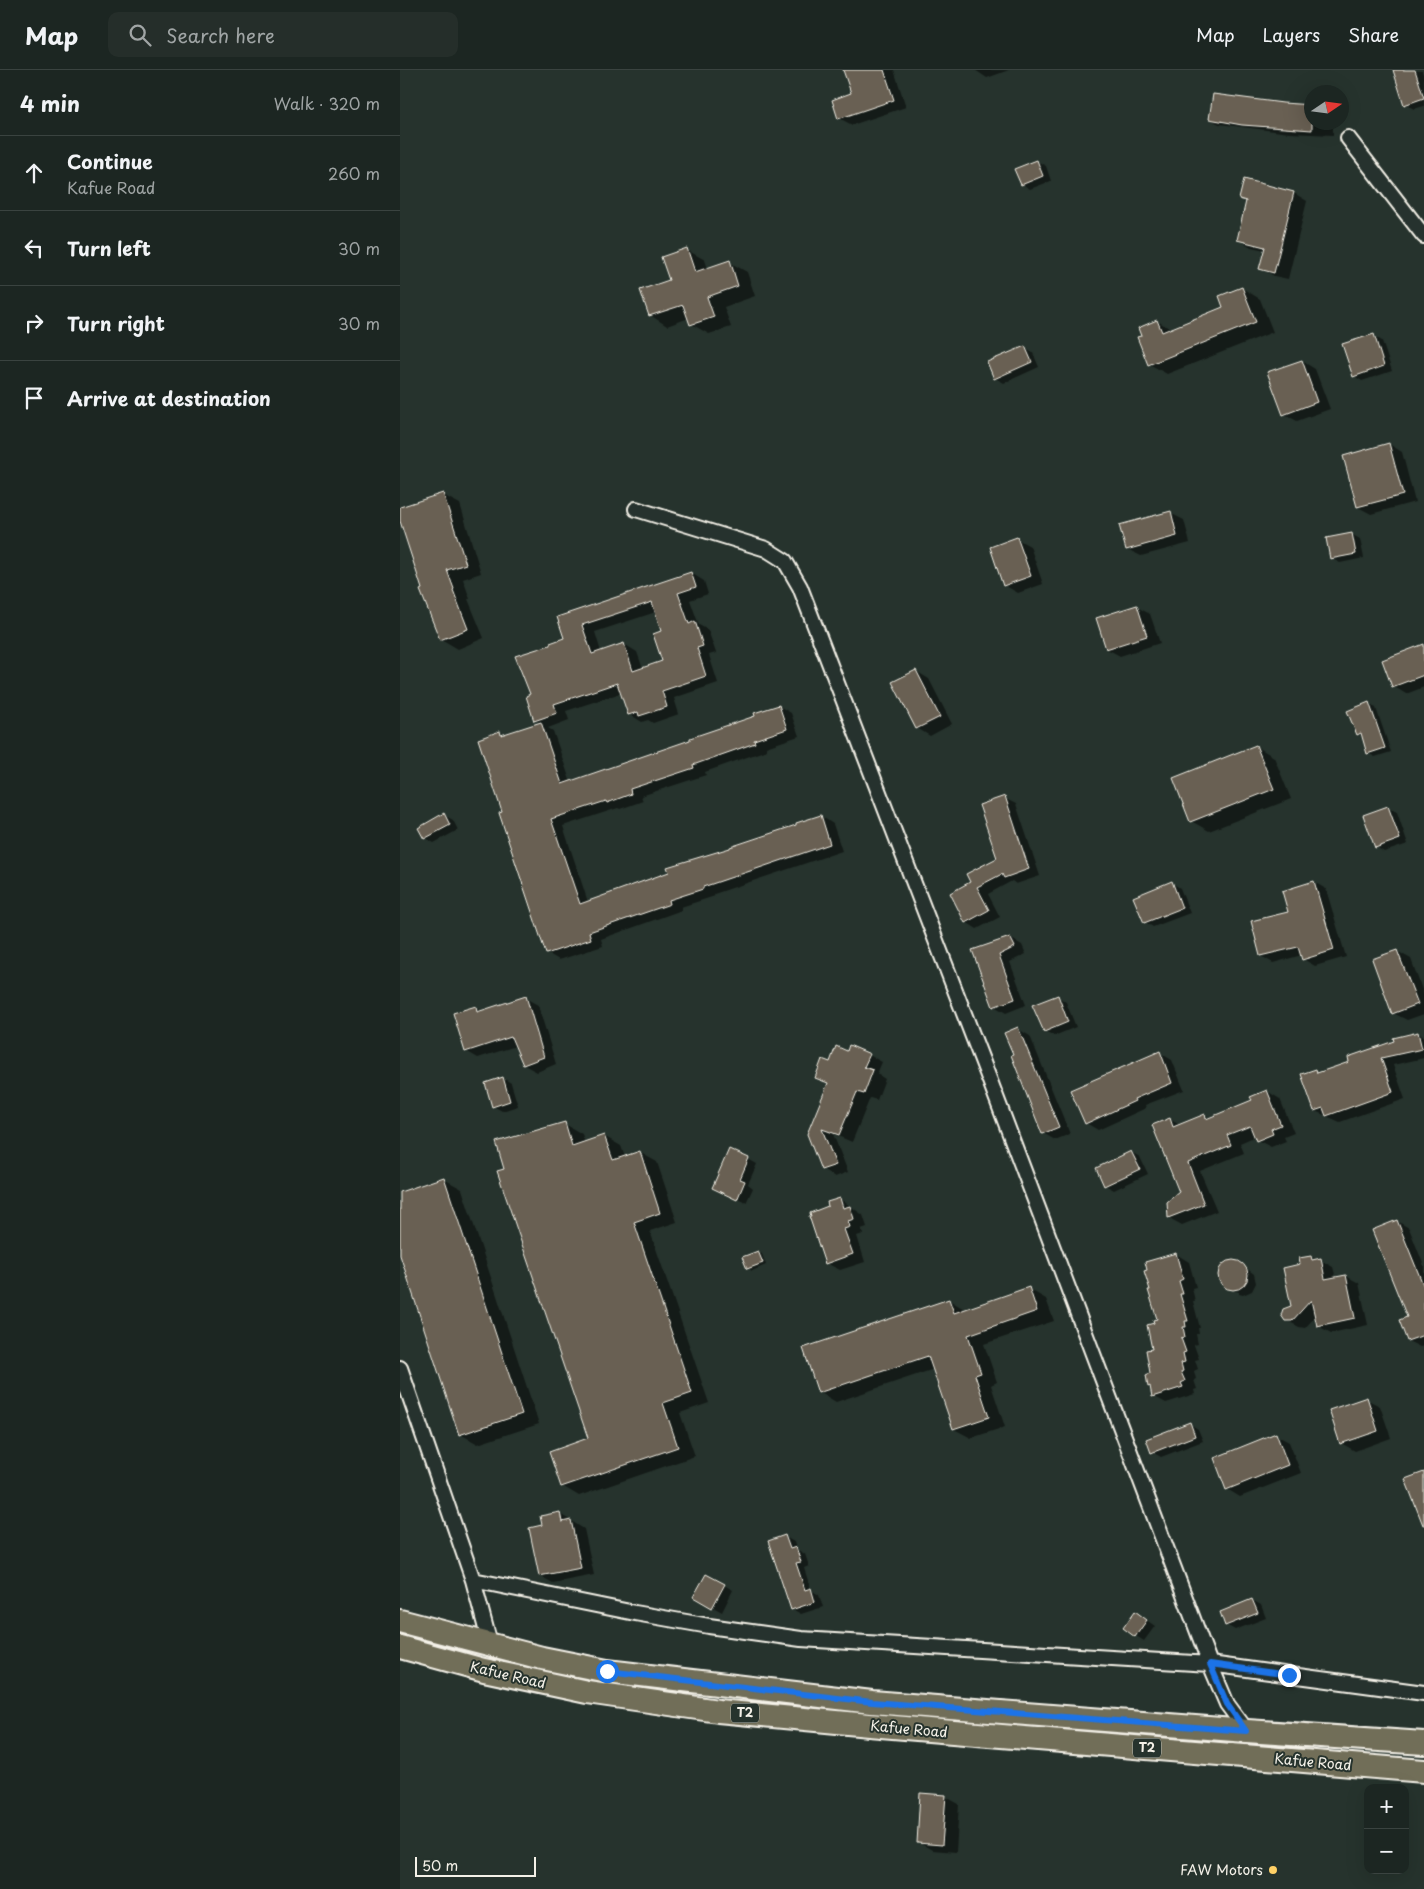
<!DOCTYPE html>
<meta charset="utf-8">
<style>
body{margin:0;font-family:"Playpen Sans",sans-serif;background:#252e2a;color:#f1f3f6}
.controls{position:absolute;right:15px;bottom:15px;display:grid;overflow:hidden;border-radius:10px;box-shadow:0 5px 20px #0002}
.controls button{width:45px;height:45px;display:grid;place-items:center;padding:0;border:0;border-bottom:1px solid #3a4340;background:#1c2622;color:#f1f3f6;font:25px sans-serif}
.compass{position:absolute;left:904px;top:15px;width:45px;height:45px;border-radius:50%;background:#1c2622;box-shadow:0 5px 20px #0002;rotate:77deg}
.scale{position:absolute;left:15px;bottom:12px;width:121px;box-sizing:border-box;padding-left:5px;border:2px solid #f4f1e8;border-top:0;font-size:14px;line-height:18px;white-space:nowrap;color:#f4f1e8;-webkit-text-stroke:4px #26332d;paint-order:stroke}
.stop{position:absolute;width:15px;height:15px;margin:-11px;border:4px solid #1a73e8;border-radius:50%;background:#fff}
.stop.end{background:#1a73e8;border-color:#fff;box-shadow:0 1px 5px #0008}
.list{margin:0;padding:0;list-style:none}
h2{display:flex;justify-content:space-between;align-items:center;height:65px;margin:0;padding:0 20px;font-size:21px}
h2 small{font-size:16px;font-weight:400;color:#a0a5a5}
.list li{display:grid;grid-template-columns:32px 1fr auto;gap:15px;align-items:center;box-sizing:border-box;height:75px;padding:0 20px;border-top:1px solid #3a4340}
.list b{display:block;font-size:19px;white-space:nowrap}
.list p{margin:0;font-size:16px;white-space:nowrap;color:#a0a5a5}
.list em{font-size:16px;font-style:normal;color:#a0a5a5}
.icon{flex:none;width:28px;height:28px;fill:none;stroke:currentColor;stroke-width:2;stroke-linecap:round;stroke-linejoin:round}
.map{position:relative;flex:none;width:1024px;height:1819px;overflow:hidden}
header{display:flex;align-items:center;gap:30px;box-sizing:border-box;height:70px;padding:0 25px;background:#1c2622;border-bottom:1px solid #3a4340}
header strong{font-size:24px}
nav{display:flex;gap:28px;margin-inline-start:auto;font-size:18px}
.search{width:350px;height:45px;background:#252e2a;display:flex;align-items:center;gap:12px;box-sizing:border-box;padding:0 18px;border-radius:10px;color:#a0a5a5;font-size:19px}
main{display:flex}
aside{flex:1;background:#1c2622}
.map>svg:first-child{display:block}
.shadow{fill:#0007;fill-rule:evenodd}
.building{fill:#696052;stroke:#f4f1e8;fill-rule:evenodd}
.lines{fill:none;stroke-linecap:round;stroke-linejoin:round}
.street-casing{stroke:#f4f1e8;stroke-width:18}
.primary-casing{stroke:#f4f1e8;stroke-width:26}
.street{stroke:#26332d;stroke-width:14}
.primary{stroke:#716e59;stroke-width:22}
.route{stroke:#1a73e8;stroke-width:6}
.poi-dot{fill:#ffd166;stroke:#26332d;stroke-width:2}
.labels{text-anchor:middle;stroke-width:4;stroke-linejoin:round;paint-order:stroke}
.shield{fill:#26332d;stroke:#b6b8b0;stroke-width:1}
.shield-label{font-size:12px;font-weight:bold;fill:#f4f1e8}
.street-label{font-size:14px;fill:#f4f1e8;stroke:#26332d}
.poi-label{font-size:14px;fill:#f4f1e8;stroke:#26332d;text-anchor:end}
</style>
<header>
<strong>Map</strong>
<div class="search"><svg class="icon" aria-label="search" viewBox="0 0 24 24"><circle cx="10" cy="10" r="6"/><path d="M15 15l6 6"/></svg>Search here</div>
<nav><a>Map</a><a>Layers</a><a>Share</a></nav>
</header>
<main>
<aside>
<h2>4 min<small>Walk · 320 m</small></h2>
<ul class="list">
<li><svg class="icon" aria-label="ahead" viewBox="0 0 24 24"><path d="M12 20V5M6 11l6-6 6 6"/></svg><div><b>Continue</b><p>Kafue Road</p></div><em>260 m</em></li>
<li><svg class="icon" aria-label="left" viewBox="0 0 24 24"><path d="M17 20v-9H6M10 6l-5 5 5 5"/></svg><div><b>Turn left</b></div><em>30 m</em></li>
<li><svg class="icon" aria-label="right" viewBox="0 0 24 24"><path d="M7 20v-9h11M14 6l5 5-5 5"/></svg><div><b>Turn right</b></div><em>30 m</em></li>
<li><svg class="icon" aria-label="arrive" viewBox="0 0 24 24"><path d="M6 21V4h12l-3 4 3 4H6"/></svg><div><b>Arrive at destination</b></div></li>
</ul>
</aside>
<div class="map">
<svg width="1024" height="1819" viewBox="0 0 1024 1819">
<rect width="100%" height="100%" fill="#26332d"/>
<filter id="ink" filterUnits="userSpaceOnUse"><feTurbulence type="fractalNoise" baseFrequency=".02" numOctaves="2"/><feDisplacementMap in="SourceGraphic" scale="10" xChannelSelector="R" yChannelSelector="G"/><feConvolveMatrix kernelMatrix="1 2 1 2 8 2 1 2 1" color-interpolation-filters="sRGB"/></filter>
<g filter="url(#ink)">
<path class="shadow" d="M444 0H494L506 37 452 55 439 48 452 24Z
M575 0H609L587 8Z
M1002 0 1022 1 1024 7V36L1014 39 1005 34Z
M810 49 933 52V65L889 63 819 54Z
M637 91 646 96 651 111 630 119 622 114Z
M894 123 907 131 888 209 874 206 861 198 865 180 851 177 838 169 847 132 840 128Z
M287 180 305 190 308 199 329 192 347 202 355 226 324 237 331 257 309 264 291 254 289 248 267 256 250 245 271 211Z
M842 218 860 229 873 262 767 304 749 294 742 266 757 251 771 259 824 238Z
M974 266 982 271 992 301 962 311 954 306Z
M624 278 633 283 639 297 604 313 595 308Z
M902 291 915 299 930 339 897 351 884 344Z
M989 374 1002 382 1015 432 971 444 958 437Z
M43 425 60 434 81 503 63 509 70 529H68L84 568 58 579 41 569 23 520 0 447V439Z
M770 443 784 450 790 473 741 486 727 479Z
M951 464 960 469 964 488 940 493 931 488Z
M617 469 630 476 643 514 618 523 604 515Z
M291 503 304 511 308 524 290 530 299 555 308 560 316 583 309 585 318 613 274 628 279 644 253 653 248 650 242 652 229 644 221 623 166 641 169 650 148 658 153 661 171 713 357 646 379 636 391 643 399 666 366 677 367 680 305 702 306 705 241 726 243 731 220 739 218 738 163 756 188 832 421 746 433 754 442 781 314 824 315 826 281 837 282 840 201 869 203 876 159 890 147 883 104 743 100 663 105 666 141 653 135 650 132 625 152 575 166 569 159 548ZM256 542 262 562 264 592 243 599 237 582 224 574 201 582 195 562Z
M737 537 750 544 760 573 720 586 707 579Z
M1024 576V617L1006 624 993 616Z
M516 601 529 609 552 654 530 666 517 658Z
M969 634 976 638 991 682 975 687 968 683 963 667 958 664Z
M856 676 874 687 891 729 809 761 791 751Z
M604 728 616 734 640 806 616 814 612 811 588 824 600 847 577 859 566 852 572 813 599 789Z
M988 737 997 742 1008 774 984 782 976 777Z
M44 745 53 750 58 760 34 773 25 768Z
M914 812 926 819 946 887 915 896 903 889 902 885 873 893 861 886 889 842Z
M772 813 780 818 790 843 753 857 745 852Z
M610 868 622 875 626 884 610 892 626 935 606 943 594 936 574 881Z
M997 881 1011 889 1024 925V944L1007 950 993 943Z
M658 927 666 932 676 957 654 966 645 961Z
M125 928 138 935 156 994 137 1002 124 995 116 976 78 988 66 981 75 937 83 941Z
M618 959 630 966 670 1064 655 1070 643 1063 614 985Z
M1018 963 1024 967V988L993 995 1005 1029 940 1052 915 1041 903 1005 915 1000 921 1003 951 992Z
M447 982 469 985 482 992 477 1004 485 1009 477 1030 470 1028 452 1072 433 1064 448 1102 435 1107 422 1099 409 1064 429 1014 416 1007Z
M760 983 772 990 784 1020 745 1035 746 1038 698 1060 686 1053Z
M103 1008 111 1013 118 1036 102 1041 93 1036Z
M867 1021 880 1029 894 1063 884 1067 886 1071 871 1077 857 1070 856 1066 840 1073 844 1083 800 1101 817 1141 782 1155 769 1148 781 1122 769 1049 780 1055 804 1045 810 1048 853 1031Z
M165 1054 182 1064 185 1073 204 1066 221 1076 225 1087 239 1082 257 1092 277 1152 250 1161 309 1333 280 1343 295 1386 179 1426 162 1416 190 1369 106 1100Z
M731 1082 740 1087 748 1104 714 1120 705 1115Z
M348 1089 357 1094 348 1114 353 1118 346 1133 322 1122Z
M44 1109 62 1119 139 1354 78 1374 60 1364 0 1181V1123Z
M440 1129 463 1145 467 1157 461 1159 463 1164 457 1166 465 1192 440 1200 426 1193 430 1137Z
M997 1151 1009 1158 1024 1196V1276L1020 1277 1008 1271V1248Z
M358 1182 362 1184 366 1195 352 1201 348 1198 344 1188Z
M776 1184 789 1192 796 1217 792 1218 795 1231H793L800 1258H798L799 1264H796L798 1274 794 1275 799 1289 795 1290 798 1299 794 1301 796 1309 794 1310 797 1319 794 1320 795 1324 766 1333 753 1326 751 1318 749 1316 756 1254 759 1250Z
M911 1187 917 1190H920L933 1197 936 1208 946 1206 959 1213 968 1255 931 1263 918 1256 916 1246 905 1258 899 1257 886 1250 892 1237 901 1195Z
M828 1192H838L854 1204 856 1213 852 1221 843 1225 839 1224V1222L824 1216 819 1208 820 1198Z
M629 1219 646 1229 654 1251 584 1274 597 1312 591 1315 605 1357 571 1368 554 1359 534 1299 436 1332 419 1322 549 1230 566 1240Z
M966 1329 980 1336 991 1368 955 1381 941 1373Z
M790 1354 798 1359 803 1371 761 1387 752 1382Z
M876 1365 889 1372 901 1403 840 1427 827 1419Z
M160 1444 184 1459 194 1505 153 1513 140 1506 143 1456Z
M385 1467 394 1472 396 1479 405 1484 409 1496 404 1498 411 1520 419 1525 423 1537 401 1544 392 1539Z
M306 1505 333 1520 322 1542 295 1527Z
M852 1530 861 1535 866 1548 835 1560 826 1555Z
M735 1542 755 1556 744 1571 736 1566Z
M546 1727 559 1734 556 1782 532 1780 518 1772Z"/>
<path class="building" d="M443 0H484L494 30 438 49 432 30 451 23Z
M993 0H1015L1024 28 1004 35Z
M813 24 883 33 912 35V60L842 55 809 49Z
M637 90 643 106 621 115 614 99Z
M844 109 894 122 874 203 859 199 865 177 837 170 846 131 839 129Z
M287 178 295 202 330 190 338 216 307 227 314 247 290 255 283 235 249 246 240 220 269 210 261 187Z
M842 217 856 252 748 295 737 267 741 266 738 258 757 250 762 262 823 237 819 226Z
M974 264 984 296 953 307 942 274Z
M625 276 632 292 594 309 587 292Z
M902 290 917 332 883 345 867 302Z
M989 373 1003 425 957 437 943 386Z
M43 423 66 494 47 500 54 519 53 520 68 559 40 570 20 520 22 519 0 451V437Z
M771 441 777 466 726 480 719 455Z
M952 463 956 484 930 489 926 468Z
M617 467 631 506 603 516 590 477Z
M291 502 296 517 278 523 289 554 295 551 303 576 297 578 306 606 262 621 267 637 239 646 238 642 228 645 217 613 154 634 157 643 134 651 126 626 130 624 115 586 150 575V573L164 568 157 547ZM252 532 261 561 253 564 262 591 233 601 224 573 192 584 182 555Z
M737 535 747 566 706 579 696 548Z
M1024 574V605L992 617 982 590Z
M516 600 540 647 516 659 492 612Z
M969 632 985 678 967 684 961 663 957 665 947 641Z
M379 635 387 659 354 670 355 673 293 695 294 698 230 719 231 724 207 733 206 731 151 749 180 834 269 802 267 797 330 778V777L396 755V753L421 745 430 774 303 817V819L269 830 270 834 189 862 191 869 146 884 99 743 102 742 78 669 100 661 101 665 141 652 162 714 290 670V668L355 646 354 643Z
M856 675 874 719 790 752 773 708Z
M605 726 629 799 604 808 602 804 577 817 589 840 565 853 550 823 570 812 566 804 597 788 579 735Z
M988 736 1000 769 975 778 963 745Z
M44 743 50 755 24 769 18 758Z
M772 811 782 838 744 853 733 827Z
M914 811 934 880 902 890 898 877 860 886 851 851 888 842 882 821Z
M610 867 615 877 599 885 615 929 593 937 572 880Z
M997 880 1018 934 992 944 972 889Z
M658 925 668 952 644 962 632 935Z
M126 926 144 987 123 995 111 967 65 982 53 943 76 936 77 942Z
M618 957 659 1057 642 1064 611 985 613 984 604 963Z
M1018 962 1022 979 981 988 993 1022 926 1046 923 1038 914 1041 901 1004 916 999 917 1003 949 992 948 987 994 971 993 968Z
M449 975 470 984 464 997 473 1000 464 1024 457 1022 439 1065 422 1059 436 1095 421 1100 407 1064 428 1013 415 1008 422 989 430 992 436 976 447 981Z
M760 981 772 1013 734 1029 735 1031 685 1054 670 1020Z
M103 1007 110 1031 92 1037 85 1013Z
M867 1020 881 1055 871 1059 873 1064 856 1071 850 1056 827 1065 831 1075 788 1093 804 1134 768 1148 767 1132 779 1122 752 1055 770 1048 773 1057 805 1044 806 1049 852 1030 850 1027Z
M165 1052 172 1076 204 1065 213 1090 240 1081 260 1143 234 1152 292 1323 263 1333 278 1377 161 1417 149 1382 188 1368 97 1101 104 1099 96 1072Z
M329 1079 349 1088 340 1109 345 1111 337 1130 312 1118Z
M731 1081 740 1099 704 1116 696 1098Z
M44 1107 122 1344 59 1365 0 1185V1122Z
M440 1128 443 1138 450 1136 454 1149 448 1151 450 1157 444 1159 453 1184 425 1194 409 1146H411L410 1143 428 1136 427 1132Z
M997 1150 1024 1217V1265L1007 1271 999 1250 1007 1247 972 1160Z
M358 1181 363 1193 347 1199 342 1187Z
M776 1183 783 1209 779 1211 783 1224H780L788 1251H785L786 1257H783L785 1267 781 1268 786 1282 783 1283 785 1292 781 1293 783 1301 781 1302 785 1311 781 1313 783 1317 752 1327 750 1316 748 1317 746 1305 750 1303 746 1280 752 1279 747 1255 754 1253 753 1250 757 1249 748 1220H750L744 1201 747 1200 745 1192Z
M911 1186 912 1190 921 1188 925 1209 946 1205 955 1248 917 1256 911 1230 892 1251H885L881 1245 883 1239 891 1236 883 1198 900 1194 899 1188Z
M818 1205a15 15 0 1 1 30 0a15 15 0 1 1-30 0Z
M629 1217 637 1241 568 1265 581 1303 575 1305 589 1347 553 1359 528 1286 418 1323 403 1278 549 1229 554 1243Z
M967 1327 978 1361 940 1374 929 1340Z
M790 1352 795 1366 751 1383 746 1369Z
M876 1363 888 1395 826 1420 814 1388Z
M1024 1402V1455H1023L1005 1409Z
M160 1442 162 1452 171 1450 181 1498 139 1506 129 1458 142 1455 140 1446Z
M385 1465 390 1479 396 1477 401 1492 396 1493 405 1520 411 1518 415 1532 391 1540 368 1471Z
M306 1504 325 1514 312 1538 293 1527Z
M852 1529 858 1543 825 1556 820 1542Z
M735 1541 747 1550 735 1567 723 1558Z
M520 1723 546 1725 542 1775 517 1773Z"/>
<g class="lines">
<g class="street-casing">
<path id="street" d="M948 68 1024 166
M236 439 366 479 385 491 400 517 590 1011 810 1594 827 1634 847 1661
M0 1298 73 1510 90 1574
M73 1510 235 1543 309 1556 401 1569 810 1594 1024 1623"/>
</g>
<g class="primary-casing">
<path id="primary" d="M0 1551 142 1588 207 1601 472 1632 847 1661 1024 1673
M0 1577 84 1600 187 1622 318 1641 469 1655 1024 1701"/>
</g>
<use href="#street" class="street"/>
<use href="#primary" class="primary"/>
</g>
</g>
<g class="lines" filter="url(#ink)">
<path class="route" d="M207 1601 472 1632 846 1661 827 1634 810 1594 889 1605"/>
</g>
<circle class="poi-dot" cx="873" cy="1800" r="5"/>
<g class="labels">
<g class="shield">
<rect x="331" y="1633.5" width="28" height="19" rx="4"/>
<rect x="733" y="1668.5" width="28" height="19" rx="4"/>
</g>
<g class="shield-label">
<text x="345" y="1647">T2</text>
<text x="747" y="1682">T2</text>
</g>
<g class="street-label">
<text transform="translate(108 1605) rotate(13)" y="5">Kafue Road</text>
<text transform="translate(509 1659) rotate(5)" y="5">Kafue Road</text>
<text transform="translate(913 1692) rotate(5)" y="5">Kafue Road</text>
</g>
<g class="poi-label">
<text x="863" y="1805">FAW Motors</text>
</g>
</g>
</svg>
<div class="controls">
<button>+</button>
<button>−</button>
</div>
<svg class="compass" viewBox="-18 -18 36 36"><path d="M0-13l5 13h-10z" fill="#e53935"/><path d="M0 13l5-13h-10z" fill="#a0a5a5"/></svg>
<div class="scale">50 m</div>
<div class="stop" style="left:207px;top:1601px"></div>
<div class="stop end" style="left:889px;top:1605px"></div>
</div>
</main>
